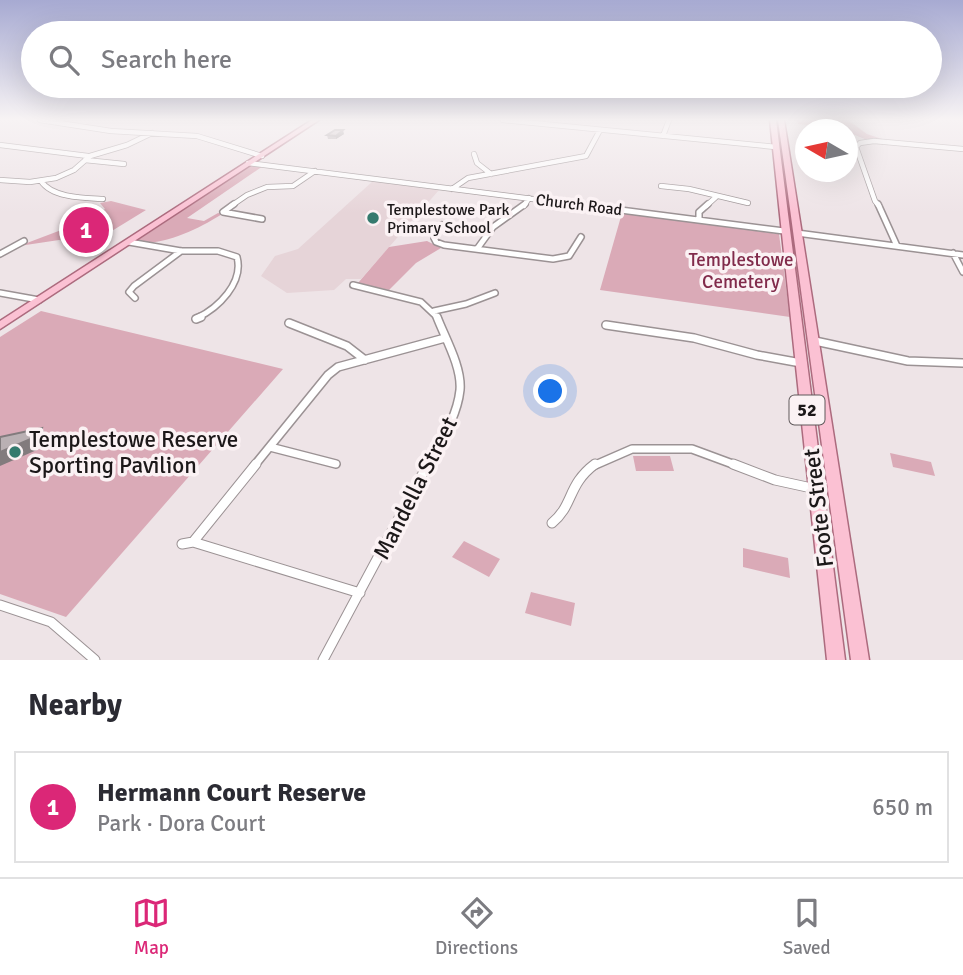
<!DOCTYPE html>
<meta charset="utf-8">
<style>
body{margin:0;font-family:Signika,sans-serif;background:#f2f2f3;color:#2b2b33}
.compass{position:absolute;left:795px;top:119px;width:63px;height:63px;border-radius:50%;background:#fff;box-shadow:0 7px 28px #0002;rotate:279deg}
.you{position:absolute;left:551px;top:392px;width:24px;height:24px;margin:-18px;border:5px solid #fff;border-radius:50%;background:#1a73e8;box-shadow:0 0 0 10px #1a73e833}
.badge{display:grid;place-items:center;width:46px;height:46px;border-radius:50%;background:#db2777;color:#fff;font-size:23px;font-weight:700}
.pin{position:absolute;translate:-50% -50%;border:4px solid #fff;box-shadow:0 2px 7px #0006}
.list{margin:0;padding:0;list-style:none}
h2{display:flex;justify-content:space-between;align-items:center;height:91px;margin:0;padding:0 28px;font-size:30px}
h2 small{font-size:23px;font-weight:400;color:#7c7c81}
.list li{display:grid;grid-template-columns:46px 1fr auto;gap:21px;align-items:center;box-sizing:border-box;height:112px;margin:0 14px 14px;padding:0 14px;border:2px solid #e1e1e2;border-radius:0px}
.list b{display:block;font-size:26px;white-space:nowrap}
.list p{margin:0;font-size:23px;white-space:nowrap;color:#7c7c81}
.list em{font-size:23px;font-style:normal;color:#7c7c81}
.icon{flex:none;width:38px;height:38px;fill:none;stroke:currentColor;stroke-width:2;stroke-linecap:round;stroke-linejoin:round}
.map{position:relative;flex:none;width:963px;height:660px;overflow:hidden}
.search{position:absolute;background:#fff;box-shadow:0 7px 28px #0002;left:21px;right:21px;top:21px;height:77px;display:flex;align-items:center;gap:18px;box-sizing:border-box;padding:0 24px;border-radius:38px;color:#7c7c81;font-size:26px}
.sheet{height:217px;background:#fff}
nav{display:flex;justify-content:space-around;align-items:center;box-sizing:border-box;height:98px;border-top:2px solid #e1e1e2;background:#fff;font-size:19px;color:#7c7c81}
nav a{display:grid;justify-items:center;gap:4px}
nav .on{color:#db2777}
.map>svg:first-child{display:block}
.built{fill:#e6d4d8}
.green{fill:#daaab7}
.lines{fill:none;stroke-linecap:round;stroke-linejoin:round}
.street-far3-casing{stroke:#9b9294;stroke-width:6}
.street-far2-casing{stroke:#9b9294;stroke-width:8}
.street-far1-casing{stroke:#9b9294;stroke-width:10}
.street-casing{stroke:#9b9294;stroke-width:11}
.primary-casing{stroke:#ac6b7e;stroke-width:3}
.street-far3{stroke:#fff;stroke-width:4.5}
.street-far2{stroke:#fff;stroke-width:5}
.street-far1{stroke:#fff;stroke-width:7}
.street{stroke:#fff;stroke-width:9}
.primary{fill:#fbc1d3;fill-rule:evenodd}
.wall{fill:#a0979a}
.shaded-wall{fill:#827b7d}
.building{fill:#bab0b3;stroke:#827b7d;stroke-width:2}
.poi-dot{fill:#357a6e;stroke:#fbf2f4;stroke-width:2.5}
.labels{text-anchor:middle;stroke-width:7;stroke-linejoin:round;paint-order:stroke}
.far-street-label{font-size:16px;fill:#1c1819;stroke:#fbf2f4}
.far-poi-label{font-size:16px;fill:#1c1819;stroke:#fbf2f4;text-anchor:start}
.shield{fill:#fbf2f4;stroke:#5f595b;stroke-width:2}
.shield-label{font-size:18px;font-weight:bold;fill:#1c1819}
.park-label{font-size:19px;fill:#812b4b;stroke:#fbf2f4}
.near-poi-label{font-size:23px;fill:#1c1819;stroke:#fbf2f4;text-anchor:start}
.near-street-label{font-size:23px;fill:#1c1819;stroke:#fbf2f4}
</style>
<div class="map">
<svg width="963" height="660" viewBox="0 0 963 660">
<rect width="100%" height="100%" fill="#eee4e7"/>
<path class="built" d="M373 181 439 190 361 279H346L334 290 287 293 261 276 275 256 298 249Z"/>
<path class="green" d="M789 120H848L867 134 885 140H867L848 132V130L816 123V126L798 124 797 121Z
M252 165 263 166 187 218 204 221 218 213 222 214C204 226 157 250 138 240Z
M111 201 146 210 89 245 59 240 19 246 85 221 105 209 100 203Z
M622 213 779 234 790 317 600 290Z
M427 241 441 248 416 263 389 290 358 283 389 247Z
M41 311 283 369 66 617 0 594V337Z
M890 453 931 462 935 476 893 467Z
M633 456H670L674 471H636Z
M464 541 500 559 489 577 452 557Z
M743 548 788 558 790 578 743 567Z
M531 592 575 603 571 626 525 613Z"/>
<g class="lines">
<g class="street-far3-casing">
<path id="street-far3" d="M40 120 111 131 197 136 262 156
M503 120 776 147
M663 136 669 120
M0 145 88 156
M474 154 477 163 491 174
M85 160 124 164
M248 163 588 206
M0 180 30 182 56 178 74 170 90 156 127 145 152 133
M41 181C52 198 85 198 103 199
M661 186 689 189 748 203
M452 189 468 178 586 156 600 130
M231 206 247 195 267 187 293 186 315 171
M524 206 529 198
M706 206 716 197
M879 206 875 201 856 147 860 143 874 141 963 149"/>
</g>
<g class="street-far2-casing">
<path id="street-far2" d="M234 204 223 212 262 219
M574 204 784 231
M878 204 897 246
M699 220V212L708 204
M442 225 434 238 436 242 444 245 553 259 569 256 581 237
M797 233 963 255
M129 242 181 251H218L237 257C244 283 218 308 197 318
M477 249 493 227 525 204
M953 253 963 272
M0 254 24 241
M353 285 421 302 438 318
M0 293 39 300
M135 298 129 292 134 286 181 251
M434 311 466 304 495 293"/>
</g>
<g class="street-far1-casing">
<path id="street-far1" d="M196 319 201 317
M289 323 347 346 365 360
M606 325 694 338 757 355 801 363
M815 341 908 361 963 363
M270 447 336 464
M254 466 328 375 338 367 445 338
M427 466C440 442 457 418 460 390 462 367 445 338 437 317
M593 466 632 449H692L738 466"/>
</g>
<g class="street-casing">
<path id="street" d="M733 464 775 480 816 489
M552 523C574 505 567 485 595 464
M193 542 256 464
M182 544 193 542 360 593
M0 605 51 622 95 660
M323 660 428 464"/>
</g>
<g class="primary-casing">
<path id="primary" d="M312 120H319L0 329V321Z
M770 120H776L845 660H827Z
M778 120H784L869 660H851Z"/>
</g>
<use href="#street-far3" class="street-far3"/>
<use href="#street-far2" class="street-far2"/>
<use href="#street-far1" class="street-far1"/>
<use href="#street" class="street"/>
<use href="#primary" class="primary"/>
</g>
<path class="wall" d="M344 134 336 139H328L327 135Z"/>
<path class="shaded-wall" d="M343 130 344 134 336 139V136Z
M42 428 48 439 46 446 0 466V452Z"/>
<path class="building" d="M335 130H343L336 136 327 135Z
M42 428 40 435 0 452V437Z"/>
<linearGradient id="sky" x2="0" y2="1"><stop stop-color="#a7aad2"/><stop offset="0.56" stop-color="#f7f3f4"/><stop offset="1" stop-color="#f7f3f4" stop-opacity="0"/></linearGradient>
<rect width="963" height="213" fill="url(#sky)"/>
<g class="poi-dot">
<circle cx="373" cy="218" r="7"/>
<circle cx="15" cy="452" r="7"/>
</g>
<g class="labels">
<g class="far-street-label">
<text transform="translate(579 204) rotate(7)" y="6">Church Road</text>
</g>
<g class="far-poi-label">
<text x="387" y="215">Templestowe Park<tspan x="387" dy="18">Primary School</tspan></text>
</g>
<rect class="shield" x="789.5" y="395.5" width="35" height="29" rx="5"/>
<g class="shield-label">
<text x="807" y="416">52</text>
</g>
<g class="park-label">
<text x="741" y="266">Templestowe<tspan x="741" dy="22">Cemetery</tspan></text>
</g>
<g class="near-poi-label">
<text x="29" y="447">Templestowe Reserve<tspan x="29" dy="26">Sporting Pavilion</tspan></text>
</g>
<g class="near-street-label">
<text transform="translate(415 488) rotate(-63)" y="8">Mandella Street</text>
<text transform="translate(818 508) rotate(-97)" y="8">Foote Street</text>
</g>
</g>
</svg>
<svg class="compass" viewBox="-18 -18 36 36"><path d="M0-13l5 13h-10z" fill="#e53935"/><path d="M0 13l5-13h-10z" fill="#7c7c81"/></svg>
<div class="you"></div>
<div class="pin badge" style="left:86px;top:230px">1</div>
<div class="search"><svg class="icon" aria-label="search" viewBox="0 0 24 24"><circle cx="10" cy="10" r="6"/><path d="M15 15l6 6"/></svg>Search here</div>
</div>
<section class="sheet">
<h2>Nearby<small></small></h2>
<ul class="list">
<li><span class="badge">1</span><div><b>Hermann Court Reserve</b><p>Park · Dora Court</p></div><em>650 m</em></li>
</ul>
</section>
<nav>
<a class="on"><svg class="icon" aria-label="map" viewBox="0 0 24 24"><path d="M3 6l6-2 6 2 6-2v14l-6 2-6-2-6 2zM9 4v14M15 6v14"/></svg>Map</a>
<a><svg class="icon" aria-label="directions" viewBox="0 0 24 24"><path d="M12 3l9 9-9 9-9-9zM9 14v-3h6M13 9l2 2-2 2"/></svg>Directions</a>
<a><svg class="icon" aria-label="saved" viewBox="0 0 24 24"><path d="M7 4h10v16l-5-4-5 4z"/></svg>Saved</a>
</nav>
